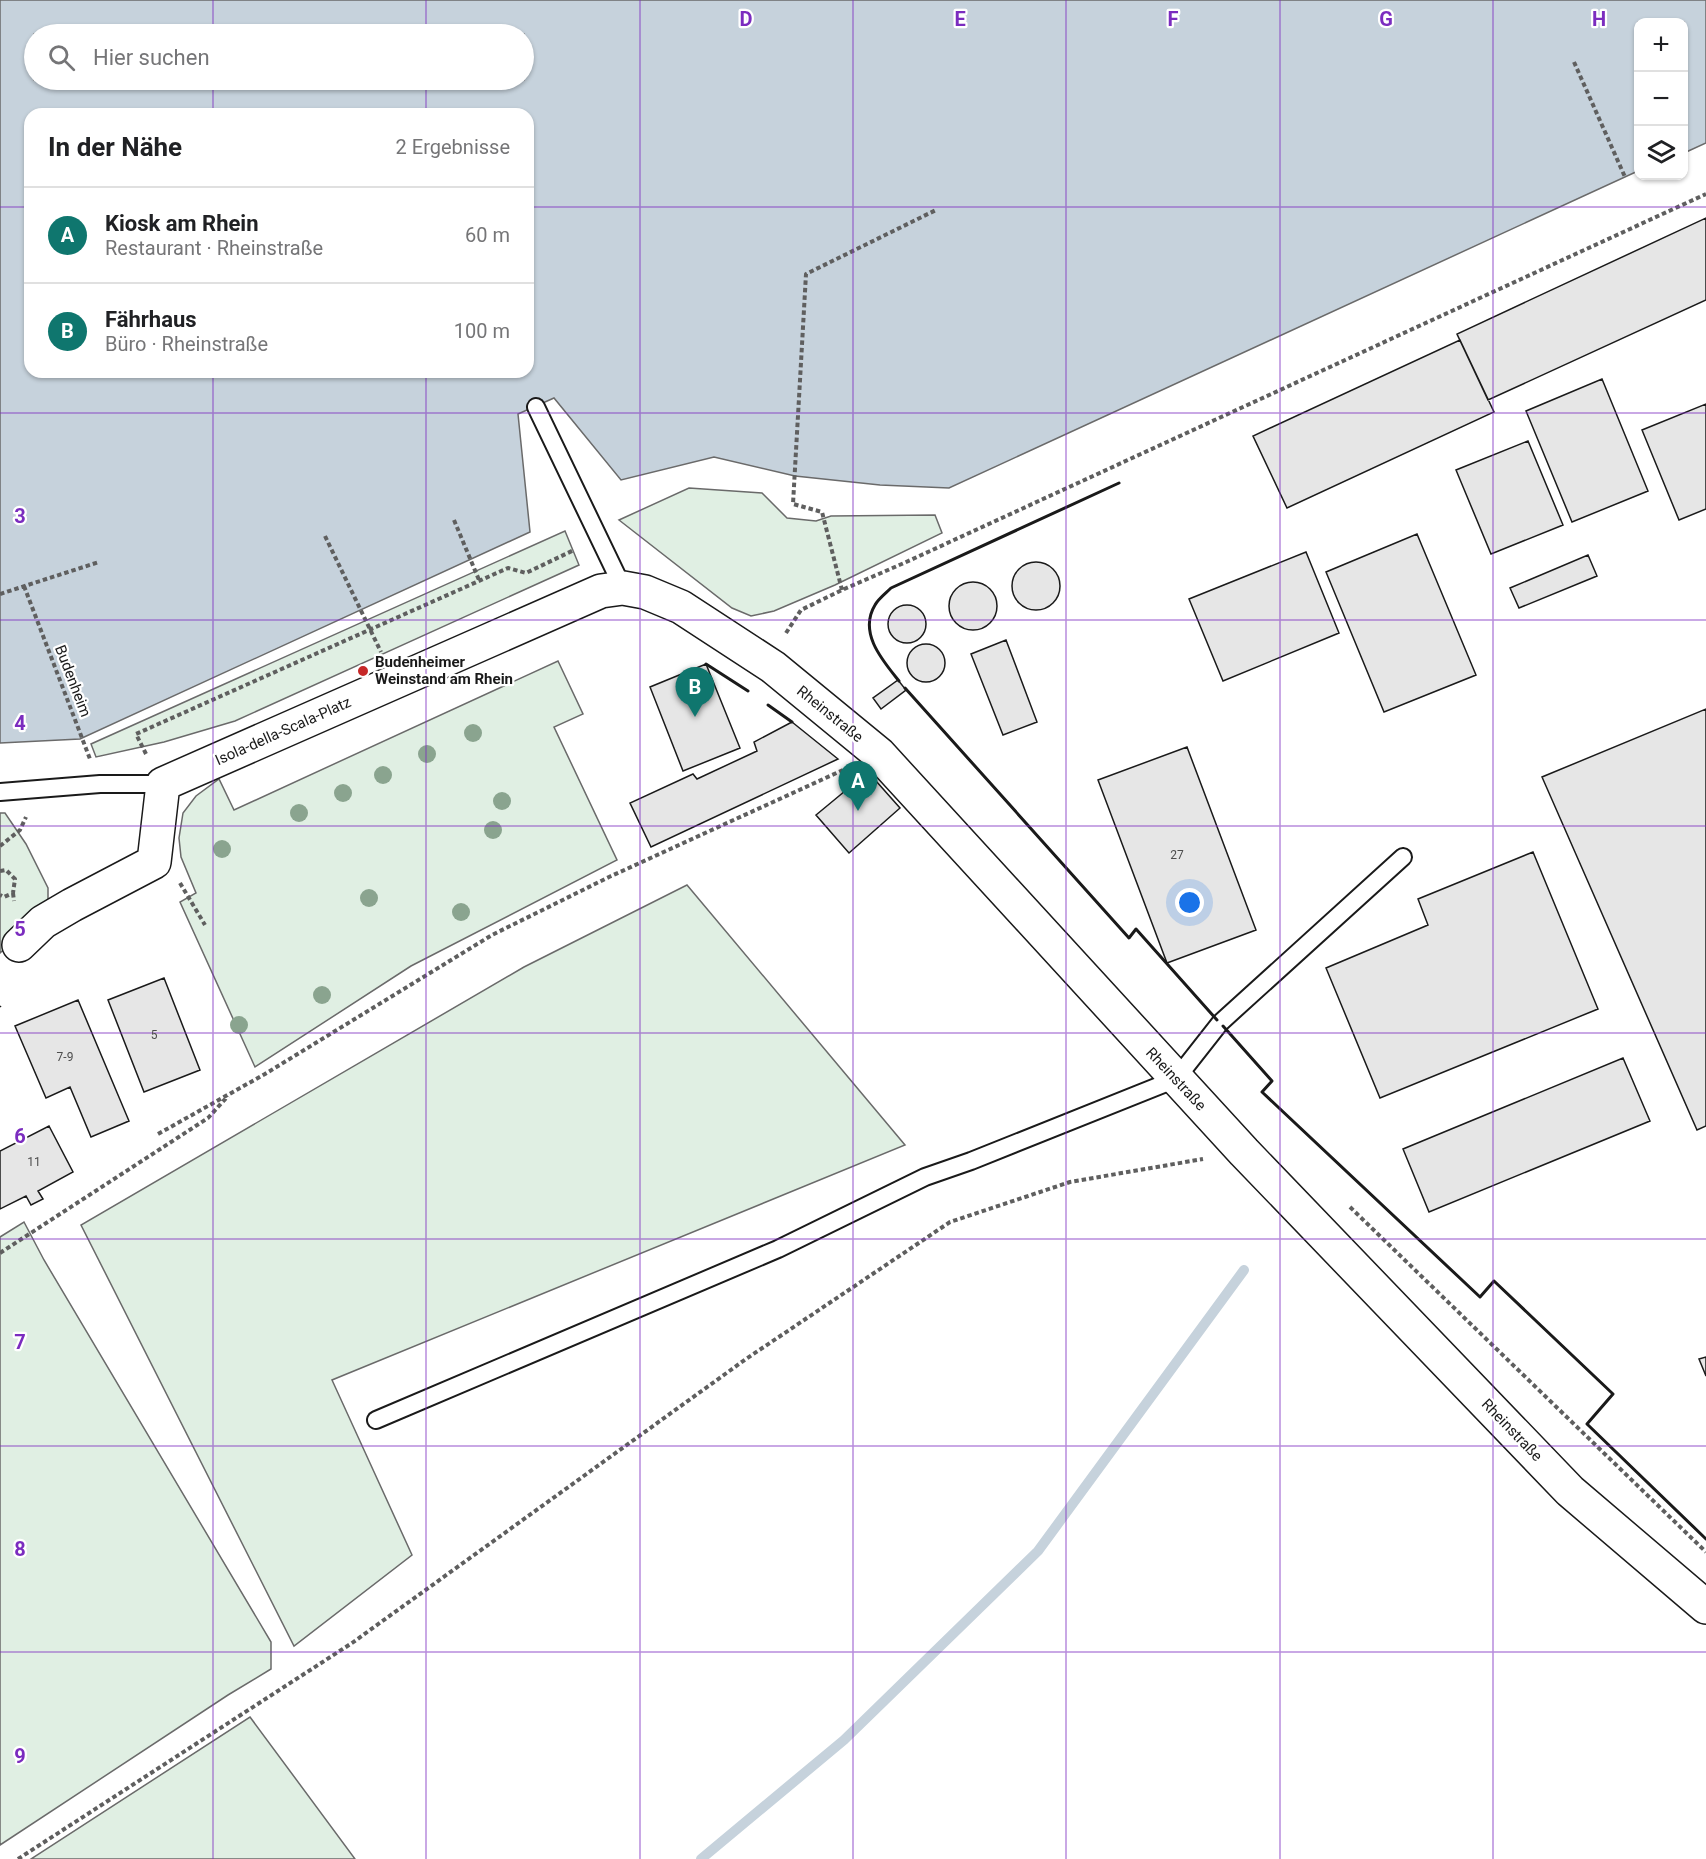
<!DOCTYPE html>
<html lang="de">
<meta charset="utf-8">
<style>
body{margin:0;font-family:Roboto,sans-serif;background:#f6f6f6;color:#202124}
.controls{position:absolute;right:18px;top:18px;display:grid;overflow:hidden;border-radius:12px;box-shadow:0 2px 4px #0004}
.controls button{width:54px;height:54px;display:grid;place-items:center;padding:0;border:0;border-bottom:2px solid #e0e0e0;background:#fff;color:#202124;font:30px sans-serif}
.you{position:absolute;left:1190px;top:903px;width:21px;height:21px;margin:-15px;border:4px solid #fff;border-radius:50%;background:#1a73e8;box-shadow:0 0 0 9px #1a73e833}
.badge{display:grid;place-items:center;width:39px;height:39px;border-radius:50%;background:#0f766e;color:#fff;font-size:20px;font-weight:700}
.pin{position:absolute;translate:-50% -50px;filter:drop-shadow(0 2px 3px #0008)}
.pin::after{content:'';position:absolute;top:32px;width:21px;height:18px;background:inherit;clip-path:polygon(0 0,100% 0,50% 100%)}
.list{margin:0;padding:0;list-style:none}
h2{display:flex;justify-content:space-between;align-items:center;height:78px;margin:0;padding:0 24px;font-size:26px}
h2 small{font-size:20px;font-weight:400;color:#757577}
.list li{display:grid;grid-template-columns:39px 1fr auto;gap:18px;align-items:center;box-sizing:border-box;height:96px;padding:0 24px;border-top:2px solid #e0e0e0}
.list b{display:block;font-size:22px;white-space:nowrap}
.list p{margin:0;font-size:20px;white-space:nowrap;color:#757577}
.list em{font-size:20px;font-style:normal;color:#757577}
.icon{flex:none;width:33px;height:33px;fill:none;stroke:currentColor;stroke-width:2;stroke-linecap:round;stroke-linejoin:round}
.map{position:relative;flex:none;width:1706px;height:1859px;overflow:hidden}
.search{position:absolute;background:#fff;box-shadow:0 2px 4px #0004;left:24px;top:24px;width:510px;height:66px;display:flex;align-items:center;gap:15px;box-sizing:border-box;padding:0 21px;border-radius:33px;color:#757577;font-size:22px}
.panel{position:absolute;background:#fff;box-shadow:0 2px 4px #0004;left:24px;top:108px;width:510px;height:270px;border-radius:18px}
.map>svg:first-child{display:block}
.green{fill:#e0efe3;stroke:#6a6a6a;stroke-width:1.5}
.water{fill:#c6d2dc;stroke:#6a6a6a;stroke-width:1.5;fill-rule:evenodd}
.lines{fill:none;stroke-linecap:round;stroke-linejoin:round}
.stream{stroke:#c6d2dc;stroke-width:10}
.building{fill:#e6e6e6;stroke:#1a1a1a;stroke-width:1.5}
.service-casing{stroke:#1a1a1a;stroke-width:20}
.minor-casing{stroke:#1a1a1a;stroke-width:36}
.path{stroke:#5f5f5f;stroke-width:4;stroke-dasharray:4.5 3;stroke-linecap:butt}
.service{stroke:#fff;stroke-width:16}
.minor{stroke:#fff;stroke-width:33}
.fence{stroke:#1a1a1a;stroke-width:1.5;stroke-dasharray:8 3;stroke-linecap:butt}
.wall{stroke:#1a1a1a;stroke-width:3}
.tree{fill:#8aa48f}
.grid{fill:none;stroke:#7b2cbf;stroke-width:1.5;stroke-opacity:0.55}
.poi-dot{fill:#c62828;stroke:#fff;stroke-width:2}
.labels{text-anchor:middle;stroke-width:4.5;stroke-linejoin:round;paint-order:stroke}
.number-label{font-size:12px;fill:#4d4d4d}
.poi-label{font-size:15px;font-weight:bold;fill:#1a1a1a;stroke:#fff;text-anchor:start}
.street-label{font-size:15px;fill:#1a1a1a;stroke:#fff}
.grid-label{font-size:20px;text-anchor:middle;font-weight:bold;fill:#7b2cbf;stroke:#fff;stroke-width:4.5;stroke-linejoin:round;paint-order:stroke}
</style>
<div class="map">
<svg width="1706" height="1859" viewBox="0 0 1706 1859">
<rect width="100%" height="100%" fill="#fff"/>
<path class="green" d="M689 488 762 493 787 518 816 521 831 516 935 515 942 533 835 585 774 611 751 616 732 608 619 520Z
M565 531 579 565 235 721 164 742 96 757 91 744Z
M558 661 583 714 554 727 617 860 411 966 255 1067 180 902 196 893 181 857 179 838 183 813 196 796 219 779 234 810Z
M0 813H5L26 844 48 888V899L39 917 0 953Z
M687 885 905 1145 332 1380 412 1555 294 1646 81 1225 524 967Z
M24 1222 44 1260 271 1642V1669L228 1695 0 1845V1237Z
M250 1717 355 1859H31Z"/>
<path class="water" d="M0 0H1706V143L1684 153V22H1638V171L949 488 880 485 795 476 714 457 621 480 554 398 518 414 530 532 80 739 0 743ZM34 34H524V80H34ZM30 114H528V372H30Z"/>
<g class="lines">
<path class="stream" d="M701 1859 844 1740 1038 1551 1244 1270"/>
</g>
<path class="building" d="M1706 218V300L1488 400 1457 334Z
M1460 340 1494 412 1287 508 1253 436Z
M1602 379 1648 491 1572 522 1526 411Z
M1706 404V509L1679 520 1642 430Z
M1528 441 1563 525 1491 554 1456 470Z
M1417 534 1476 675 1384 712 1326 572Z
M1306 552 1339 633 1223 681 1189 599Z
M1588 555 1597 576 1519 608 1510 588Z
M1012 586a24 24 0 1 1 48 0a24 24 0 1 1-48 0Z
M949 606a24 24 0 1 1 48 0a24 24 0 1 1-48 0Z
M888 624a19 19 0 1 1 38 0a19 19 0 1 1-38 0Z
M1006 640 1037 722 1003 735 971 654Z
M907 663a19 19 0 1 1 38 0a19 19 0 1 1-38 0Z
M706 664 740 748 683 771 650 687Z
M898 680 906 690 881 709 873 698Z
M1706 709V1126L1697 1130 1542 777Z
M792 722 838 759 651 847 630 803 693 774 697 779 757 751 754 742Z
M1187 747 1256 930 1167 963 1098 780Z
M868 772 900 808 849 853 816 815Z
M1533 852 1598 1009 1380 1098 1326 968 1428 925 1418 899Z
M164 978 200 1070 144 1092 108 1000Z
M78 1000 129 1121 91 1137 70 1087 46 1098 15 1026Z
M1623 1058 1650 1121 1429 1212 1403 1149Z
M49 1126 73 1172 38 1191 43 1199 31 1205 26 1196 0 1209V1151Z
M1706 1357V1376L1699 1359Z"/>
<g class="lines">
<g class="service-casing">
<path id="service" d="M536 407 623 588
M0 792 100 784H163
M376 1420 778 1249 925 1177 971 1161 1176 1079 1220 1023 1403 857"/>
</g>
<g class="minor-casing">
<path id="minor" d="M19 945 43 922 72 905 154 862 163 784 601 591 623 588 645 592 681 607 773 667 879 754 1244 1152 1570 1491 1706 1607"/>
</g>
<path class="path" d="M1574 62 1625 177
M454 520 479 580
M325 536 381 652
M24 586 90 759
M842 590 822 512 793 504 806 274 936 210
M0 594 99 562
M786 633 801 610 842 590 904 563 1706 194
M146 754 136 734 508 568 526 573 574 550
M0 846 20 830 26 817
M0 871 6 870 15 879 13 893 4 897 0 895
M180 883 205 925
M13 893 14 901
M158 1134 265 1074 492 935 609 877 843 770
M1350 1207 1706 1552
M0 1253 208 1118 228 1096
M18 1859 352 1643 746 1359 950 1222 1070 1182 1203 1159"/>
<use href="#service" class="service"/>
<use href="#minor" class="minor"/>
<path class="fence" d="M0 1007 1 1006"/>
<path class="wall" d="M706 664 748 691
M899 681C883 661 858 633 875 605 878 599 886 593 891 588L1119 483
M905 688 1129 938 1136 929 1217 1020
M768 705 792 722
M1223 1026 1272 1081 1262 1092 1480 1297 1494 1281 1613 1394 1587 1424 1706 1539"/>
</g>
<g class="tree">
<circle cx="473" cy="733" r="9"/>
<circle cx="427" cy="754" r="9"/>
<circle cx="383" cy="775" r="9"/>
<circle cx="343" cy="793" r="9"/>
<circle cx="502" cy="801" r="9"/>
<circle cx="299" cy="813" r="9"/>
<circle cx="493" cy="830" r="9"/>
<circle cx="222" cy="849" r="9"/>
<circle cx="369" cy="898" r="9"/>
<circle cx="461" cy="912" r="9"/>
<circle cx="322" cy="995" r="9"/>
<circle cx="239" cy="1025" r="9"/>
</g>
<path class="grid" d="M213 0V34M426 0V34M640 0V1859M853 0V1859M1066 0V1859M1280 0V1859M1493 0V1859M213 80V114M426 80V114M0 207H30M528 207H1706M213 372V1859M426 372V1859M0 413H1706M0 620H1706M0 826H1706M0 1033H1706M0 1239H1706M0 1446H1706M0 1652H1706"/>
<circle class="poi-dot" cx="363" cy="671" r="6"/>
<g class="labels">
<g class="number-label">
<text x="1177" y="859">27</text>
<text x="154" y="1039">5</text>
<text x="65" y="1061">7-9</text>
<text x="34" y="1166">11</text>
</g>
<g class="poi-label">
<text x="375" y="667">Budenheimer<tspan x="375" dy="17">Weinstand am Rhein</tspan></text>
</g>
<g class="street-label">
<text transform="translate(73 681) rotate(69)" y="5">Budenheim</text>
<text transform="translate(830 714) rotate(39)" y="5">Rheinstraße</text>
<text transform="translate(283 731) rotate(-24)" y="5">Isola-della-Scala-Platz</text>
<text transform="translate(1176 1079) rotate(47)" y="5">Rheinstraße</text>
<text transform="translate(1512 1430) rotate(46)" y="5">Rheinstraße</text>
</g>
</g>
<g class="grid-label">
<text x="746" y="26">D</text>
<text x="960" y="26">E</text>
<text x="1173" y="26">F</text>
<text x="1386" y="26">G</text>
<text x="1599" y="26">H</text>
<text x="20" y="523">3</text>
<text x="20" y="730">4</text>
<text x="20" y="936">5</text>
<text x="20" y="1143">6</text>
<text x="20" y="1349">7</text>
<text x="20" y="1556">8</text>
<text x="20" y="1763">9</text>
</g>
</svg>
<div class="controls">
<button>+</button>
<button>−</button>
<button><svg class="icon" aria-label="layers" viewBox="0 0 24 24"><path d="M12 4l9 5-9 5-9-5zM3 14l9 5 9-5"/></svg></button>
</div>
<div class="you"></div>
<div class="pin badge" style="left:858px;top:811px">A</div>
<div class="pin badge" style="left:695px;top:717px">B</div>
<div class="search"><svg class="icon" aria-label="search" viewBox="0 0 24 24"><circle cx="10" cy="10" r="6"/><path d="M15 15l6 6"/></svg>Hier suchen</div>
<section class="panel">
<h2>In der Nähe<small>2 Ergebnisse</small></h2>
<ul class="list">
<li><span class="badge">A</span><div><b>Kiosk am Rhein</b><p>Restaurant · Rheinstraße</p></div><em>60 m</em></li>
<li><span class="badge">B</span><div><b>Fährhaus</b><p>Büro · Rheinstraße</p></div><em>100 m</em></li>
</ul>
</section>
</div>
